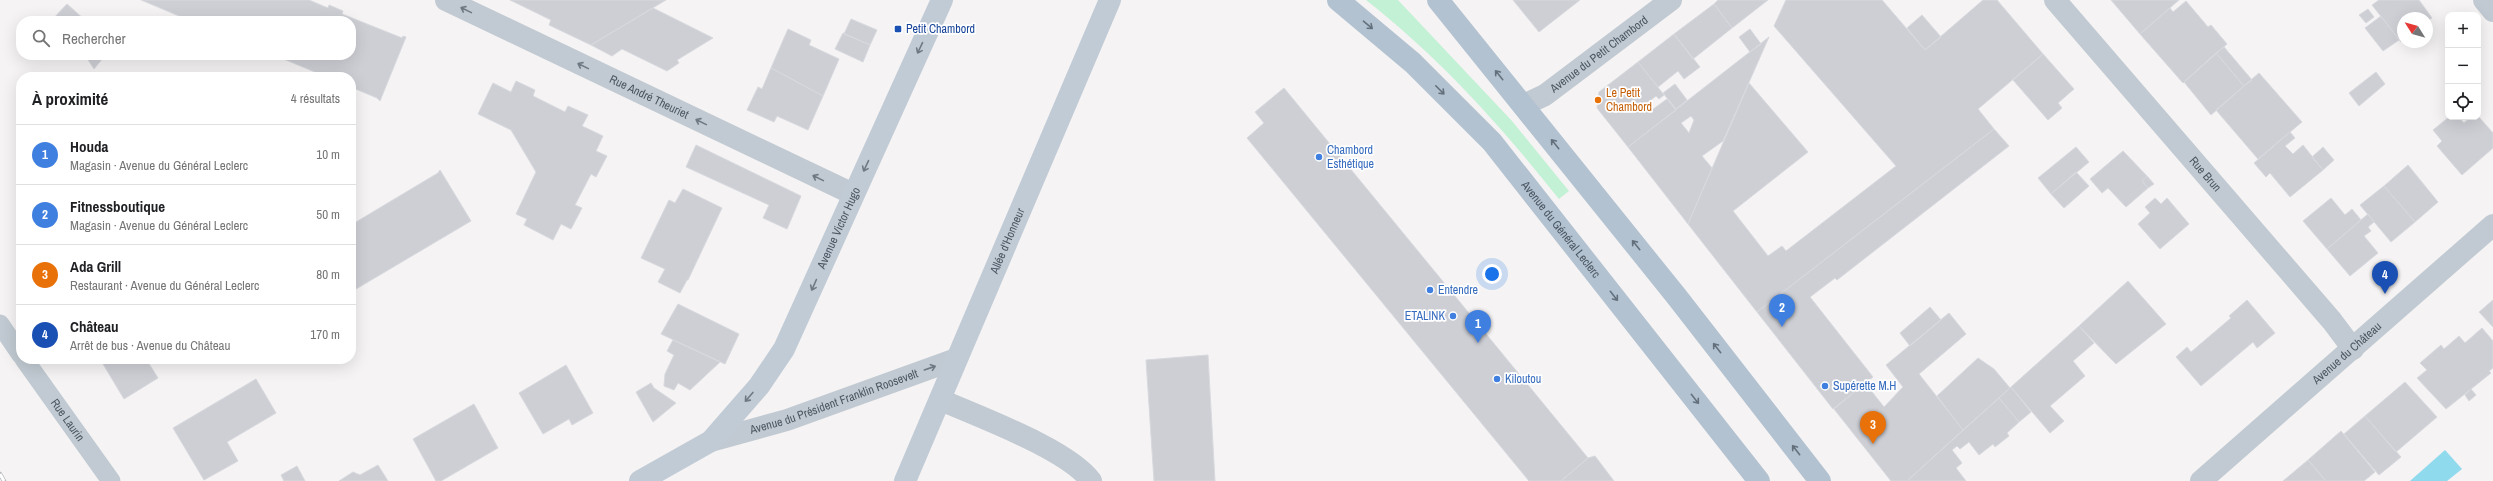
<!DOCTYPE html>
<html lang="fr">
<meta charset="utf-8">
<style>
body{margin:0;font-family:"Archivo Narrow",sans-serif;background:#f6f6f6;color:#202124}
.controls{position:absolute;right:12px;top:12px;display:grid;overflow:hidden;border-radius:8px;box-shadow:0 4px 16px #0002}
.controls button{width:36px;height:36px;display:grid;place-items:center;padding:0;border:0;border-bottom:1px solid #e0e0e0;background:#fff;color:#202124;font:20px sans-serif}
.compass{position:absolute;left:2397px;top:12px;width:36px;height:36px;border-radius:50%;background:#fff;box-shadow:0 4px 16px #0002;rotate:307deg}
.you{position:absolute;left:1492px;top:274px;width:14px;height:14px;margin:-10px;border:3px solid #fff;border-radius:50%;background:#1a73e8;box-shadow:0 0 0 6px #1a73e833}
.badge{display:grid;place-items:center;width:26px;height:26px;border-radius:50%;background:#1a73e8;color:#fff;font-size:13px;font-weight:700}
.pin{position:absolute;translate:-50% -33px;filter:drop-shadow(0 1px 2px #0008)}
.pin::after{content:'';position:absolute;top:21px;width:14px;height:12px;background:inherit;clip-path:polygon(0 0,100% 0,50% 100%)}
.list{margin:0;padding:0;list-style:none}
h2{display:flex;justify-content:space-between;align-items:center;height:52px;margin:0;padding:0 16px;font-size:17px}
h2 small{font-size:13px;font-weight:400;color:#757577}
.list li{display:grid;grid-template-columns:26px 1fr auto;gap:12px;align-items:center;box-sizing:border-box;height:60px;padding:0 16px;border-top:1px solid #e0e0e0}
.list b{display:block;font-size:15px;white-space:nowrap}
.list p{margin:0;font-size:13px;white-space:nowrap;color:#757577}
.list em{font-size:13px;font-style:normal;color:#757577}
.icon{flex:none;width:22px;height:22px;fill:none;stroke:currentColor;stroke-width:2;stroke-linecap:round;stroke-linejoin:round}
.map{position:relative;flex:none;width:2493px;height:481px;overflow:hidden}
.search{position:absolute;background:#fff;box-shadow:0 4px 16px #0002;left:16px;top:16px;width:340px;height:44px;display:flex;align-items:center;gap:10px;box-sizing:border-box;padding:0 14px;border-radius:16px;color:#757577;font-size:15px}
.panel{position:absolute;background:#fff;box-shadow:0 4px 16px #0002;left:16px;top:72px;width:340px;height:292px;border-radius:16px}
.map>svg:first-child{display:block}
.green{fill:#c3f1d5}
.water{fill:#90daee}
.building{fill:#cdcfd5;stroke:#d7d9de;fill-rule:evenodd}
.lines{fill:none;stroke-linecap:round;stroke-linejoin:round}
.service{stroke:#c1cad2;stroke-width:19}
.minor{stroke:#c1cad2;stroke-width:22}
.tertiary{stroke:#c1cad2;stroke-width:22}
.secondary{stroke:#c1cbd6;stroke-width:22}
.primary{stroke:#b3c2d1;stroke-width:22}
.rail-casing{stroke:#b5b8bd;stroke-width:4.5}
.rail{stroke:#fff;stroke-width:3;stroke-dasharray:9;stroke-linecap:butt}
.oneway{stroke:#6e7983}
.oneway2{stroke:#64717d}
.oneway3{stroke:#6e7984}
.transit-dot{fill:#1a4fb4;stroke:#fff;stroke-width:1.5}
.food-dot{fill:#e8710a;stroke:#fff;stroke-width:1.5}
.shop-dot{fill:#3f7fe0;stroke:#fff;stroke-width:1.5}
.labels{text-anchor:middle;stroke-width:3.5;stroke-linejoin:round;paint-order:stroke}
.transit-label{font-size:12px;fill:#164399;stroke:#fff;text-anchor:start}
.street-label{font-size:12px;fill:#4a5661;stroke:#fff}
.food-label{font-size:12px;fill:#c56008;stroke:#fff;text-anchor:start}
.shop-label{font-size:12px;fill:#366cbe;stroke:#fff;text-anchor:start}
</style>
<div class="map">
<svg width="2493" height="481" viewBox="0 0 2493 481">
<rect width="100%" height="100%" fill="#f5f3f3"/>
<path class="green" d="M1366 0H1398L1512 121 1569 191 1559 199C1500 125 1441 59 1366 0Z"/>
<path class="water" d="M2445 450 2462 469 2447 481H2410Z"/>
<path class="building" d="M141 0H309L328 8 329 5 343 11 342 14 402 38 403 36 406 37 380 101 377 98 351 87V77H327L274 55H351V21H191Z
M510 0H666L591 45 549 25 551 20Z
M1513 0H1580L1539 32Z
M1718 0H1768L1732 28 1714 4Z
M1786 0H1882L1925 50 1983 0H1997L2043 54 1978 109 1994 129 1757 312 1688 224 1749 83 1808 152 1733 211 1768 256 1782 246 1786 251 1896 166 1774 26Z
M2111 0H2179L2140 34Z
M2379 0H2419L2432 18 2427 21V18H2403V40L2401 42 2372 5Z
M2186 1 2208 27 2211 25 2227 44 2183 83 2140 34 2170 8 2173 12Z
M67 4 86 21H51Z
M1714 4 1732 28 1693 59 1674 34Z
M653 8 713 38 677 60 679 63 667 71 622 49 612 56 591 45Z
M2368 9 2374 17 2366 23 2359 15Z
M1922 15 1941 37 1925 50 1907 28Z
M2381 16 2399 40 2383 51 2365 28Z
M851 19 877 30 870 45 844 34Z
M788 29 811 40 809 45 839 59 823 96 771 68Z
M1750 29 1761 44 1750 52 1739 37Z
M843 33 870 45 863 62 835 49Z
M1674 34 1700 67 1684 79 1678 71 1658 87 1638 62Z
M1769 37 1723 141 1702 156 1712 168 1688 224 1628 147ZM1691 116 1694 120 1689 133 1681 123Z
M2224 47 2252 80 2244 86 2216 53Z
M2216 53 2244 86 2211 115 2184 82Z
M2043 54 2074 89 2058 103 2062 108 2048 120 2013 80Z
M85 55H97L103 58 94 69Z
M1638 62 1664 95 1659 99 1656 96 1647 103 1652 110 1667 99 1676 110 1628 147 1597 108 1599 92Z
M771 68 823 96 808 130 777 116 774 122 747 110 758 87 762 89Z
M2376 72 2385 84 2359 106 2349 93Z
M2259 73 2302 122 2258 159 2216 110Z
M516 81 535 90 533 96 565 112 568 106 588 115 582 126 603 136 596 151 607 156 596 177 591 174 575 205 582 208 571 229 561 224 553 240 524 225 527 219 516 214 536 172 511 130 478 114 493 83 511 92Z
M1675 84 1687 100 1676 109 1663 93Z
M1284 88 1588 458 1561 481H1529L1247 138 1264 123 1255 112Z
M2478 116 2493 133V148L2462 175 2437 146 2442 141 2433 130 2449 117H2458L2464 123 2471 117Z
M1994 129 2009 146 1837 280 1835 278 1810 297 1873 377 1833 409 1757 312Z
M2290 132 2295 138 2285 146 2293 154 2303 145 2323 170 2290 197 2270 173 2266 177 2254 163Z
M696 145 801 196 787 229 763 218 769 205 686 167Z
M2076 147 2089 162 2051 194 2038 178Z
M2323 147 2334 160 2323 170 2312 157Z
M2123 151 2147 176 2142 181 2148 188 2126 207 2108 188 2102 193 2090 179Z
M2408 165 2438 202 2415 222 2384 186Z
M440 170 471 221 351 292V225L438 173Z
M2076 172 2089 186 2064 208 2051 194Z
M2147 176 2154 184 2148 188 2142 181Z
M2384 186 2415 222 2391 242 2360 205Z
M683 189 722 208 688 280H687L680 293 658 282 665 269 641 258 669 200 675 203Z
M2155 198 2161 204 2167 198 2189 224 2160 249 2138 224 2150 213 2145 207Z
M2331 198 2345 215 2352 209 2361 220 2327 249 2303 221Z
M2368 214 2374 222 2368 227 2371 231 2364 236 2378 253 2350 276 2327 249Z
M2128 281 2166 324 2116 364 2079 326Z
M2247 300 2275 333 2257 348 2253 342 2201 386 2176 357 2187 347 2191 352 2231 318 2229 316Z
M2493 300V327L2479 312Z
M678 304 739 334 725 364 661 334Z
M1930 307 1941 320 1910 346 1900 333Z
M1949 313 1966 334 1919 374 1963 430 1907 481H1891L1834 409 1865 383 1884 407 1903 387 1886 365Z
M2079 326 2094 343 2073 361 2085 376 2050 406 2064 421 2050 433 2011 387Z
M2482 328 2493 341V368L2489 371 2491 373 2446 409 2417 378 2427 370 2420 363 2441 345 2444 349 2459 336 2465 343Z
M673 340 720 362 690 390 678 383 674 390 664 386 665 374 674 355 667 351Z
M1208 355 1215 481H1154L1146 360Z
M1978 358 1994 369 2010 388 1963 430 1937 396Z
M100 359H146L158 378 124 399Z
M566 365 593 413 572 425 569 419 543 434 519 393Z
M256 379 276 413 227 442 238 461 204 480 173 428Z
M2405 382 2437 417 2396 452 2365 416Z
M651 383 654 388 676 403 653 422 636 392Z
M2011 387 2031 412 2019 422 1999 398Z
M2471 389 2476 395 2469 401 2465 395Z
M1999 398 2019 422 2007 433 2009 436 1995 447 1993 444 1979 455 1969 442 1960 449 1957 446 1952 450 1962 463 1956 468 1966 481H1907Z
M474 404 498 448 441 481H436L413 439Z
M2365 416 2401 457 2379 475 2344 434Z
M2341 431 2375 472 2364 481H2326L2308 460Z
M1595 456 1614 481H1561L1588 458Z
M2308 460 2326 481H2283Z
M378 465 388 481H339L353 472 360 475Z
M297 466 305 481H284L281 475Z"/>
<g class="lines">
<g class="service">
<path d="M0 324 21 355"/>
<path id="s1" d="M24 359 111 481"/>
</g>
<g class="minor">
<path id="s2" d="M446 0 853 194"/>
<path id="s3" d="M2055 0 2332 321 2353 349"/>
<path d="M2484 0 2493 11"/>
<path id="s4" d="M1524 105 1545 95 1671 0"/>
<path d="M941 400C979 417 1068 449 1091 481"/>
<path id="s5" d="M2201 481 2493 225"/>
</g>
<path class="tertiary" id="s6" d="M711 441 787 420 956 359"/>
<g class="secondary">
<path id="s7" d="M640 481 711 441 759 386 784 349 942 0"/>
<path id="s8" d="M905 481 1110 0"/>
</g>
<g class="primary">
<path id="s9" d="M1338 0 1413 63 1492 142 1759 481"/>
<path d="M1438 0 1677 297 1820 481"/>
</g>
<g class="rail-casing">
<path id="rail" d="M0 474 4 481"/>
</g>
<use href="#rail" class="rail"/>
</g>
<defs><path id="oneway-shaft" d="M-6 0H5M1.5-3L5.5 0L1.5 3" fill="none" stroke-width="1.6" stroke-linecap="round" stroke-linejoin="round"/></defs>
<g class="oneway">
<use href="#oneway-shaft" transform="translate(466 10) rotate(-154)"/>
<use href="#oneway-shaft" transform="translate(583 66) rotate(-154)"/>
<use href="#oneway-shaft" transform="translate(701 122) rotate(-154)"/>
<use href="#oneway-shaft" transform="translate(818 178) rotate(-154)"/>
<use href="#oneway-shaft" transform="translate(930 368) rotate(-19)"/>
</g>
<g class="oneway2">
<use href="#oneway-shaft" transform="translate(1368 25) rotate(40)"/>
<use href="#oneway-shaft" transform="translate(1499 75) rotate(-129)"/>
<use href="#oneway-shaft" transform="translate(1440 90) rotate(45)"/>
<use href="#oneway-shaft" transform="translate(1555 144) rotate(-129)"/>
<use href="#oneway-shaft" transform="translate(1636 245) rotate(-129)"/>
<use href="#oneway-shaft" transform="translate(1614 296) rotate(52)"/>
<use href="#oneway-shaft" transform="translate(1717 348) rotate(-128)"/>
<use href="#oneway-shaft" transform="translate(1695 399) rotate(52)"/>
<use href="#oneway-shaft" transform="translate(1796 450) rotate(-128)"/>
</g>
<g class="oneway3">
<use href="#oneway-shaft" transform="translate(920 48) rotate(115)"/>
<use href="#oneway-shaft" transform="translate(866 166) rotate(115)"/>
<use href="#oneway-shaft" transform="translate(814 285) rotate(114)"/>
<use href="#oneway-shaft" transform="translate(749 397) rotate(131)"/>
</g>
<rect class="transit-dot" x="894" y="25" width="8" height="8" rx="2"/>
<circle class="food-dot" cx="1598" cy="100" r="4"/>
<g class="shop-dot">
<circle cx="1319" cy="157" r="4"/>
<circle cx="1430" cy="290" r="4"/>
<circle cx="1453" cy="316" r="4"/>
<circle cx="1497" cy="379" r="4"/>
<circle cx="1825" cy="386" r="4"/>
</g>
<g class="labels">
<g class="transit-label">
<text x="906" y="33">Petit Chambord</text>
</g>
<g class="street-label">
<text dy="4" stroke="none"><textPath href="#s4" startOffset="91">Avenue du Petit Chambord</textPath></text>
<text dy="4" stroke="none"><textPath href="#s2" startOffset="225">Rue André Theuriet</textPath></text>
<text dy="4" stroke="none"><textPath href="#s3" startOffset="230">Rue Brun</textPath></text>
<text dy="4" stroke="none"><textPath href="#s7" startOffset="332">Avenue Victor Hugo</textPath></text>
<text dy="4" stroke="none"><textPath href="#s9" startOffset="321">Avenue du Général Leclerc</textPath></text>
<text dy="4" stroke="none"><textPath href="#s8" startOffset="261">Allée d'Honneur</textPath></text>
<text dy="4" stroke="none"><textPath href="#s5" startOffset="194">Avenue du Château</textPath></text>
<text dy="4" stroke="none"><textPath href="#s6" startOffset="129">Avenue du Président Franklin Roosevelt</textPath></text>
<text dy="4" stroke="none"><textPath href="#s1" startOffset="75">Rue Laurin</textPath></text>
</g>
<g class="food-label">
<text x="1606" y="97">Le Petit<tspan x="1606" dy="14">Chambord</tspan></text>
</g>
<g class="shop-label">
<text x="1327" y="154">Chambord<tspan x="1327" dy="14">Esthétique</tspan></text>
<text x="1438" y="294">Entendre</text>
<text x="1445" y="320" text-anchor="end">ETALINK</text>
<text x="1505" y="383">Kiloutou</text>
<text x="1833" y="390">Supérette M.H</text>
</g>
</g>
</svg>
<div class="controls">
<button>+</button>
<button>−</button>
<button><svg class="icon" aria-label="locate" viewBox="0 0 24 24"><circle cx="12" cy="12" r="6"/><path d="M12 2v4M12 18v4M2 12h4M18 12h4"/></svg></button>
</div>
<svg class="compass" viewBox="-18 -18 36 36"><path d="M0-13l5 13h-10z" fill="#e53935"/><path d="M0 13l5-13h-10z" fill="#757577"/></svg>
<div class="you"></div>
<div class="pin badge" style="left:1478px;top:343px;background:#3f7fe0">1</div>
<div class="pin badge" style="left:1782px;top:327px;background:#3f7fe0">2</div>
<div class="pin badge" style="left:1873px;top:444px;background:#e8710a">3</div>
<div class="pin badge" style="left:2385px;top:294px;background:#1a4fb4">4</div>
<div class="search"><svg class="icon" aria-label="search" viewBox="0 0 24 24"><circle cx="10" cy="10" r="6"/><path d="M15 15l6 6"/></svg>Rechercher</div>
<section class="panel">
<h2>À proximité<small>4 résultats</small></h2>
<ul class="list">
<li><span class="badge" style="background:#3f7fe0">1</span><div><b>Houda</b><p>Magasin · Avenue du Général Leclerc</p></div><em>10 m</em></li>
<li><span class="badge" style="background:#3f7fe0">2</span><div><b>Fitnessboutique</b><p>Magasin · Avenue du Général Leclerc</p></div><em>50 m</em></li>
<li><span class="badge" style="background:#e8710a">3</span><div><b>Ada Grill</b><p>Restaurant · Avenue du Général Leclerc</p></div><em>80 m</em></li>
<li><span class="badge" style="background:#1a4fb4">4</span><div><b>Château</b><p>Arrêt de bus · Avenue du Château</p></div><em>170 m</em></li>
</ul>
</section>
</div>
